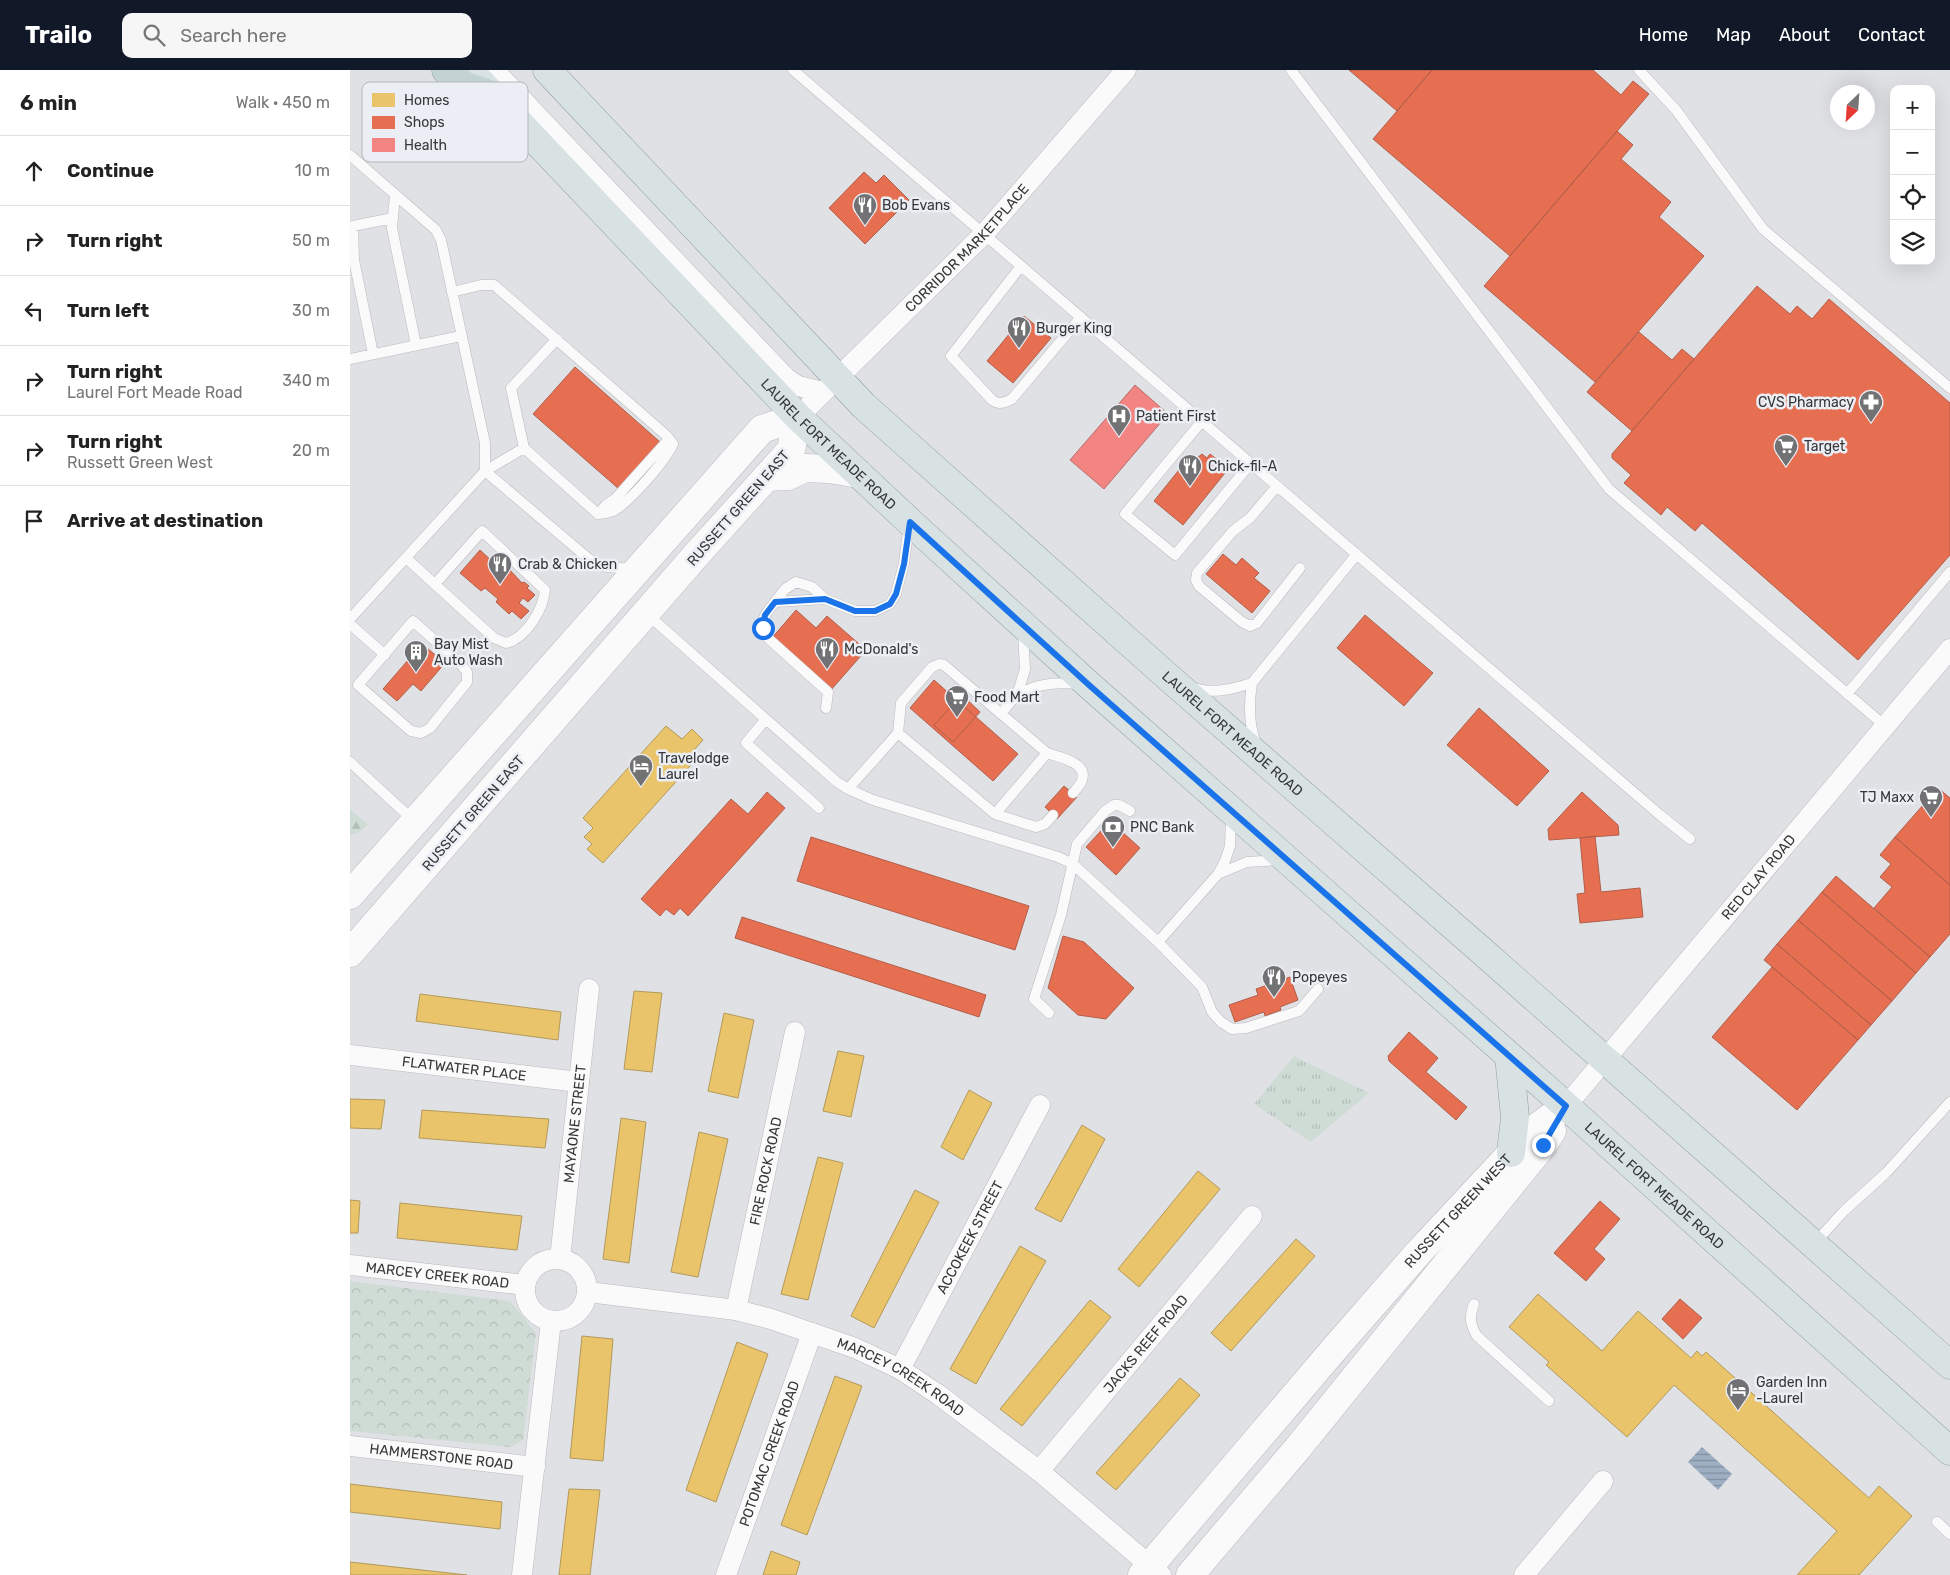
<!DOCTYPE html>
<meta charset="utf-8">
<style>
body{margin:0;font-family:Rubik,sans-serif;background:#f6f6f6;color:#222}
.controls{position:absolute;right:15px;top:15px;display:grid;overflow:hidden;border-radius:10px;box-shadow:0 5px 20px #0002}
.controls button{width:45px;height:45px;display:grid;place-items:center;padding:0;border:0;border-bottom:1px solid #e0e0e0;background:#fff;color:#222;font:25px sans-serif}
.compass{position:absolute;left:1480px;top:15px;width:45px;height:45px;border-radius:50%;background:#fff;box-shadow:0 5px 20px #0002;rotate:205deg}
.stop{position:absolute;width:15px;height:15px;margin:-11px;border:4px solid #1a73e8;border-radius:50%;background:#fff}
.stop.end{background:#1a73e8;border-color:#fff;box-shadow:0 1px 5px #0008}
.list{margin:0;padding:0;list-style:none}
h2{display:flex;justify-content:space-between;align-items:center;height:65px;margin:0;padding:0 20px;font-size:21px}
h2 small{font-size:16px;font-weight:400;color:#767676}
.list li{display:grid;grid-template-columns:32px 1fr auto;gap:15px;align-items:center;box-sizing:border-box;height:70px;padding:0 20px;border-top:1px solid #e0e0e0}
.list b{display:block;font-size:19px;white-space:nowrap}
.list p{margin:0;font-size:16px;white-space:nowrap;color:#767676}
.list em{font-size:16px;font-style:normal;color:#767676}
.icon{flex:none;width:28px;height:28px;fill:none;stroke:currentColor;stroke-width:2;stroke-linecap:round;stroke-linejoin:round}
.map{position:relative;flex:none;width:1600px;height:1505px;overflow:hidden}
header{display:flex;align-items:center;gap:30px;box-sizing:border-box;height:70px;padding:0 25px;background:#111827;color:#fff}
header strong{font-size:24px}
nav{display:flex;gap:28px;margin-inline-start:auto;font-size:18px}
.search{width:350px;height:45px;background:#f6f6f6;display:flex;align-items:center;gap:12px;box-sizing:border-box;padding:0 18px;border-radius:10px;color:#767676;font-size:19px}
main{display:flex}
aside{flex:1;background:#fff}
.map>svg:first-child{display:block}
.grass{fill:url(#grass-tufts)}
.forest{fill:url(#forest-firs)}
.park{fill:url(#park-crowns)}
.water{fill:url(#water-rules)}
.homes{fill:#e9c46a;stroke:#b39a5b}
.shops{fill:#e76f51;stroke:#b25e4a}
.health{fill:#f28482;stroke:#ba6d6c}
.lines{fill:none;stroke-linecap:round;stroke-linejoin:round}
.lane-casing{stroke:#bababd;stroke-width:11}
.street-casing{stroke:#bababd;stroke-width:21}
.secondary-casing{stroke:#bababd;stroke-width:29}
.primary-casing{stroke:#90a0a3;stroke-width:29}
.highway-casing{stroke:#90a0a3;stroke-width:29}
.lane{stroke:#fafafb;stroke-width:10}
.street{stroke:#fafafb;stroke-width:20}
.secondary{stroke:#fafafb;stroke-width:28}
.primary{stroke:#d8e2e3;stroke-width:28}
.highway{stroke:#c3d2d3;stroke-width:28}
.route{stroke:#1a73e8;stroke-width:6}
.labels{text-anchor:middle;stroke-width:5;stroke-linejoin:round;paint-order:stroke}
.poi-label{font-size:14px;fill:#363739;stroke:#ebeef4;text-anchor:start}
.street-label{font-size:14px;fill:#363739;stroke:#ebeef4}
.key{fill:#ebeef4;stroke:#b5b7bc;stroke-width:1}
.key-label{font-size:14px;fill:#363739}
</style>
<header>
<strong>Trailo</strong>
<div class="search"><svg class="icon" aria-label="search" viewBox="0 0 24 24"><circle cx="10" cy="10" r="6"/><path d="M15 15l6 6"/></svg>Search here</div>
<nav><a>Home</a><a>Map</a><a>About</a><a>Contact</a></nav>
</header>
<main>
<aside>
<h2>6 min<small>Walk · 450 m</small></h2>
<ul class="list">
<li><svg class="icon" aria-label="ahead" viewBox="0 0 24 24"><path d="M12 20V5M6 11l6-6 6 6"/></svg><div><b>Continue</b></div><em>10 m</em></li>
<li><svg class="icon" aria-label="right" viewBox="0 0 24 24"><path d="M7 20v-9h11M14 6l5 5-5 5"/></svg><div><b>Turn right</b></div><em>50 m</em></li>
<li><svg class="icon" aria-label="left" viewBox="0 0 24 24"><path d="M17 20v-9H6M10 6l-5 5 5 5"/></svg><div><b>Turn left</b></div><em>30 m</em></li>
<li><svg class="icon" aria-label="right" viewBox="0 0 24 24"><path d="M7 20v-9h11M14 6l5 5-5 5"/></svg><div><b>Turn right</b><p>Laurel Fort Meade Road</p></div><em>340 m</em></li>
<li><svg class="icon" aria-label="right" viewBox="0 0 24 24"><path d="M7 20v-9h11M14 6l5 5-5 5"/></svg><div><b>Turn right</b><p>Russett Green West</p></div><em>20 m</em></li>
<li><svg class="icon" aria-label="arrive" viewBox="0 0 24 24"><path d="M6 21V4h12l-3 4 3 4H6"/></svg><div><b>Arrive at destination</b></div></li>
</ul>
</aside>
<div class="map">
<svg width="1600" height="1505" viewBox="0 0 1600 1505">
<defs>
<pattern id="grass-tufts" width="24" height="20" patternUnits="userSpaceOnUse" patternTransform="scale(1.25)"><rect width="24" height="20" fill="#cfdcd5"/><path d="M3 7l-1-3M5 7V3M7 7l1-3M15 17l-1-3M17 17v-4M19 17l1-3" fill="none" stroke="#b2bdb8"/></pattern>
<pattern id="forest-firs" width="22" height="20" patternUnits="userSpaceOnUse" patternTransform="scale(1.25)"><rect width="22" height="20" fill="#cfdcd5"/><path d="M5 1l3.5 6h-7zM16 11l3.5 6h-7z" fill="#b2bdb8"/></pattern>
<pattern id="park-crowns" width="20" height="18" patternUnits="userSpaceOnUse" patternTransform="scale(1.25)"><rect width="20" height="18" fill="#cfdcd5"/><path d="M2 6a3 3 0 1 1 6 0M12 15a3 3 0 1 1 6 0" fill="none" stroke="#b2bdb8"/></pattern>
<pattern id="water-rules" width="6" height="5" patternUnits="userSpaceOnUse" patternTransform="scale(1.25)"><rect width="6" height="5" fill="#9eafc3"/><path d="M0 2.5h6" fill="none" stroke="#828f9f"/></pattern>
</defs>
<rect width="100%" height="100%" fill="#e0e1e5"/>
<path class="grass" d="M944 986 1019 1023 961 1072 904 1034Z"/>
<path class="forest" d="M0 739 18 755 7 763 0 765Z"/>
<path class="park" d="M0 1211 160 1231 186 1263 173 1370 161 1377 0 1361Z"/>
<path class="water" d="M1352 1377 1382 1404 1368 1420 1338 1392Z"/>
<path class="homes" d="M316 656 332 669 342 659 353 670 343 681 349 686 253 793 237 779 242 774 234 767 243 758 233 748Z
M284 921 312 923 302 1002 274 999Z
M70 924 211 942 208 970 66 951Z
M374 943 404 950 388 1028 358 1021Z
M488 981 514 986 501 1047 473 1041Z
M619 1020 642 1033 613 1090 591 1077Z
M0 1029 35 1030 31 1059 0 1058Z
M72 1040 199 1049 195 1078 69 1068Z
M271 1048 296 1052 279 1193 253 1189Z
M732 1055 755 1069 711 1152 685 1139Z
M349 1062 378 1069 348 1207 321 1202Z
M468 1087 493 1093 458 1230 431 1224Z
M848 1101 870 1119 789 1217 768 1199Z
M565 1120 589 1132 524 1258 501 1246Z
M0 1130 10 1131 8 1163H0Z
M50 1133 172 1146 167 1180 47 1168Z
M946 1169 965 1186 881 1281 861 1263Z
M670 1176 696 1191 626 1314 600 1299Z
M1188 1224 1252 1281 1288 1241 1341 1288 1347 1281 1352 1286 1356 1282 1519 1428 1529 1416 1562 1446 1509 1505H1447L1487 1461 1324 1315 1277 1367 1196 1295 1199 1292 1159 1257Z
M740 1230 761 1247 672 1356 650 1339Z
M232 1266 263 1269 253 1391 220 1388Z
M387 1272 418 1284 366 1432 336 1420Z
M485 1306 512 1316 457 1465 431 1455Z
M830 1308 850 1325 766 1420 746 1403Z
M0 1414 152 1432 150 1459 0 1442Z
M219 1419 250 1420 240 1505H209Z
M421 1481 450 1492 446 1505H413Z
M0 1492 117 1505H0Z"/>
<path class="shops" d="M999 0H1082L1047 41Z
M1082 0H1243L1271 25 1283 11 1299 24 1160 186 1023 69Z
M1267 61 1283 75 1271 89 1321 132 1309 147 1354 186 1245 312 1134 216Z
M514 102 526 113 534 105 559 130 515 174 479 138Z
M1407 216 1440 244 1447 236 1462 249 1479 229 1600 333V485L1508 590 1352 453 1345 461 1317 437 1311 445 1274 413 1281 405 1262 388V384Z
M674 246 701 268 663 313 637 291Z
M1289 262 1322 290 1332 279 1344 289 1282 361 1237 322Z
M225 297 310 372 269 419 183 344Z
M852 384 857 388 860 384 873 394 870 398 875 403 833 455 804 431 837 390 841 393Z
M130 480 145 494 147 491 156 499 157 497 172 513 174 512 179 516 177 518 185 525 178 532 173 528 169 533 179 541 171 549 162 541 159 544 146 532 148 529 135 518 131 521 110 503Z
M873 484 886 495 892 488 909 503 904 508 920 521 902 543 856 504Z
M446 540 466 558 477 546 516 580 480 621 421 569Z
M1015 545 1083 603 1054 636 987 578Z
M72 574 95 593 71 621 63 614 47 631 33 619Z
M584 610 668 684 643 711 560 638Z
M612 625 630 642 603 672 584 655Z
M1129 638 1199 701 1167 736 1097 675Z
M714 716 727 727 707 749 695 737Z
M1588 718 1600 728V815L1545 767Z
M417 722 435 738 338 846 330 838 324 845 316 839 310 846 291 829 381 729 398 744Z
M1232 722 1268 755 1269 765 1199 770 1198 759Z
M760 751 790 778 766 805 736 777Z
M1245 766 1251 822 1290 818 1293 847 1230 853 1227 824 1235 823 1230 768Z
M461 767 679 836 665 880 447 811Z
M1545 767 1600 815V864L1580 887 1524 838 1542 817 1530 807 1541 794 1530 785Z
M1486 806 1580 887 1566 903 1472 822Z
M1472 822 1566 903 1542 931 1448 850Z
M392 847 636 925 629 947 385 868Z
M1448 850 1542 931 1521 955 1427 874Z
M713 866 734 872 784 918 756 949 728 945 698 918Z
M1427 874 1521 955 1508 970 1414 890Z
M1422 897 1508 970 1447 1040 1362 967Z
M940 907 948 930 930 937 931 940 915 946 914 942 885 952 879 935 908 925 906 919Z
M1059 962 1088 988 1076 1002 1117 1037 1106 1050 1039 991 1038 986Z
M1250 1131 1270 1149 1244 1179 1255 1189 1236 1211 1204 1183Z
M1330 1229 1352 1248 1333 1269 1312 1249Z"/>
<path class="health" d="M785 315 818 344 754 419 720 390Z"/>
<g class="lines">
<g class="lane-casing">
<path id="lane" d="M443 0 1310 745 1340 769
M941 0 1259 419 1535 656
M1289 0 1326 40 1413 159 1600 318
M0 85 86 160 91 170 135 373V401L0 549
M45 125 42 158 66 275
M671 196 601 286 642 330C649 335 654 333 662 329L731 247
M102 222 131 215H144L317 366 323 374C316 390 279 433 263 441 259 443 253 443 248 444
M207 269 161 318 174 378 248 444
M23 284 4 190 3 156 43 148
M0 289 111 266
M852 351 775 444 825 485 901 393
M174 378 135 401 239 489 256 497 282 499
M927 416 900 448 883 461 847 503 846 510 849 516 892 552 900 556 907 553 950 498
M248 444 256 435 265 429 319 369
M56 488 144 568 156 573C176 568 193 540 195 520L132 461 85 514
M425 532 435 519 446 512 462 517 475 529
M297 544 487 712 498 719 523 730 708 787 723 794 808 872 852 917 862 942 871 952 882 959 896 958 949 941 968 919
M63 551 110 593 117 602V612L80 658 71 663 61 661 8 615Z
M0 554 35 585
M589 594 594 595 697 683 645 744 548 663 551 633 582 597Z
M842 617C860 625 883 619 902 613
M1497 624 1600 502
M667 626 675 599 673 562
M476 638 478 622 420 570C407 554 413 546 425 532L475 529 505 541H525L540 534 546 524 554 493 559 455
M651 644C656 638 661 630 667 626 685 613 707 612 728 614
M416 649 396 673 469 738
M907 675C898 656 899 633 902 613L1007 484
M697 683C708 687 738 692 732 710 731 715 726 719 723 723
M0 692 64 751
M498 719 548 663
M645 744 686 757 695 754 703 745
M868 804 897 792 929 790
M808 872 868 804 875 791 880 776 881 748
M699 943 684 929 711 845 727 774 755 741 764 735H769L780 741
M1464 1174 1494 1141 1536 1103 1600 1032
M1124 1234C1119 1246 1120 1255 1127 1266L1199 1331
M1587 1452 1600 1464"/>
</g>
<g class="street-casing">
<g id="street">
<path d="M144 0 436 308 448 316 473 322"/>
<path id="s1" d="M448 347 634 164 776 0"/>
<path id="s2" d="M0 985 229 1012"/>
<path id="s3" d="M1216 1036 1600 579"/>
<circle cx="206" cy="1220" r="31"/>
<path id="s4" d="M210 1189 239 919"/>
<path id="s5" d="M0 1195 175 1215"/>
<path id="s6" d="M238 1222 386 1240 421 1249 505 1278 550 1299 589 1325 689 1401 811 1505"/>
<path id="s7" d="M386 1240 445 962"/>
<path id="s8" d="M550 1299 690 1035"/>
<path id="s9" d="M0 1376 185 1397"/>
<path id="s10" d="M689 1401 902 1146"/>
<path d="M172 1505 201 1251"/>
<path id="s11" d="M376 1505 462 1263"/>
<path d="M1174 1505 1253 1411"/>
</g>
</g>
<g class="secondary-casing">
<g id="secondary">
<path d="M417 407 438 406 455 398 479 399 509 404"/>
<path d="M0 825 412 359 448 347 441 380 347 484 0 883"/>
<path id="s12" d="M792 1505 986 1277 1069 1182 1183 1060 1216 1036"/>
<path d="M840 1505 947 1379 1193 1075 1202 1061"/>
</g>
</g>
<g class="primary-casing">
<g id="primary">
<path id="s13" d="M119 0 448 347 560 452 739 615 1216 1036 1600 1381"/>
<path id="s14" d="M197 0 514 336 818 607 1133 882 1600 1295"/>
<path d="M1159 986 1165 1047 1161 1083"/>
</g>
</g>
<g class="highway-casing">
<path id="highway" d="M96 0 115 16 143 25"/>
</g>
<use href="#lane" class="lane"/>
<use href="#street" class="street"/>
<use href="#secondary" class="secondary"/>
<use href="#primary" class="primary"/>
<use href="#highway" class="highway"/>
</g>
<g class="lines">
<path class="route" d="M413 558 415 545 425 532 475 529 505 541H525L540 534 546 524 554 494 560 452 739 615 1216 1036 1193 1075"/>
</g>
<defs>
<g id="restaurant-pin" transform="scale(1.25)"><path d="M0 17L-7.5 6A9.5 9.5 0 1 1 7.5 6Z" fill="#727275" stroke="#ebeef4"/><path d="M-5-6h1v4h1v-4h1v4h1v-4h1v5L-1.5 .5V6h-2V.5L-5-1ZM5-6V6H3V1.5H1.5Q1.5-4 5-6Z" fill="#fff"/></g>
<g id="pharmacy-pin" transform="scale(1.25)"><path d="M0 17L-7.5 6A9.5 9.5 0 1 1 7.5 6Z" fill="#727275" stroke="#ebeef4"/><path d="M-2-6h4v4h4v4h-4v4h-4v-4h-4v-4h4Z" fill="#fff"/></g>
<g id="hospital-pin" transform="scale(1.25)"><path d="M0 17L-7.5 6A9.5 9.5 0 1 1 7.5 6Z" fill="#727275" stroke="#ebeef4"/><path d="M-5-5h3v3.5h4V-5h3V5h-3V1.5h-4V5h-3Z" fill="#fff"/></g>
<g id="supermarket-pin" transform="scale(1.25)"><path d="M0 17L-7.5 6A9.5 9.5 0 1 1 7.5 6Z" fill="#727275" stroke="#ebeef4"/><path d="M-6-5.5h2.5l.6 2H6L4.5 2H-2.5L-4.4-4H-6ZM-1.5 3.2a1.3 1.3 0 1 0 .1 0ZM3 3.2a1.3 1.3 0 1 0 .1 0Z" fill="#fff"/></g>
<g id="building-pin" transform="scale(1.25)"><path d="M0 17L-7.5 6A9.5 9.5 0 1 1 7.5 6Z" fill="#727275" stroke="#ebeef4"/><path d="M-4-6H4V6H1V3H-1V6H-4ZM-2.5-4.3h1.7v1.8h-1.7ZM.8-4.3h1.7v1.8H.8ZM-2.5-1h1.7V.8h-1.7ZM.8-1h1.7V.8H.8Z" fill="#fff"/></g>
<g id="hotel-pin" transform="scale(1.25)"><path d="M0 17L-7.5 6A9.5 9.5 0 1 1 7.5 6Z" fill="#727275" stroke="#ebeef4"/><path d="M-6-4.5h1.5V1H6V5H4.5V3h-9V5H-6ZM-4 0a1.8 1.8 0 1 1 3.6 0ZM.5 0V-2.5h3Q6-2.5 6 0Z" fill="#fff"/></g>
<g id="bank-pin" transform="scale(1.25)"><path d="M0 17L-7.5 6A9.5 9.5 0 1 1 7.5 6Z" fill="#727275" stroke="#ebeef4"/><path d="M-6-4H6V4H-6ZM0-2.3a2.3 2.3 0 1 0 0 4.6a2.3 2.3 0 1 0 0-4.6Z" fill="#fff"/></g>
</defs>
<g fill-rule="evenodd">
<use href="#restaurant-pin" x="515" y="135"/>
<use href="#restaurant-pin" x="669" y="258"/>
<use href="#pharmacy-pin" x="1521" y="332"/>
<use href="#hospital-pin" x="769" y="346"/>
<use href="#supermarket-pin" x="1436" y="376"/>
<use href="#restaurant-pin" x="840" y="396"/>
<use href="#restaurant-pin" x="150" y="494"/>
<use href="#restaurant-pin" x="477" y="579"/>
<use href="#building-pin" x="66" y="582"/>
<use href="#supermarket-pin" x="607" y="627"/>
<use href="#hotel-pin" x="291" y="696"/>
<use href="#supermarket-pin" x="1581" y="727"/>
<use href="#bank-pin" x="763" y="757"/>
<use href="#restaurant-pin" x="924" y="907"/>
<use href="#hotel-pin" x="1388" y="1320"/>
</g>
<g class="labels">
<g class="poi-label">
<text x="532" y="140">Bob Evans</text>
<text x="686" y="263">Burger King</text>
<text x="1504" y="337" text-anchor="end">CVS Pharmacy</text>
<text x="786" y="351">Patient First</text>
<text x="1454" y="381">Target</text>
<text x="858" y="401">Chick-fil-A</text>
<text x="168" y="499">Crab &amp; Chicken</text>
<text x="84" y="579">Bay Mist<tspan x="84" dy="16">Auto Wash</tspan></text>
<text x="494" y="584">McDonald's</text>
<text x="624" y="632">Food Mart</text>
<text x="308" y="693">Travelodge<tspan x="308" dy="16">Laurel</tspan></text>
<text x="1564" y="732" text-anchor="end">TJ Maxx</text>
<text x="780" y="762">PNC Bank</text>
<text x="942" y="912">Popeyes</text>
<text x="1406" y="1317">Garden Inn<tspan x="1406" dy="16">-Laurel</tspan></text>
</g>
<g class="street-label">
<text dy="5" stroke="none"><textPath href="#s1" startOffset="239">CORRIDOR MARKETPLACE</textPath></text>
<text dy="5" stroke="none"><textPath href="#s13" startOffset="519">LAUREL FORT MEADE ROAD</textPath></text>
<text transform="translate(388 438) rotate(-49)" y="5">RUSSETT GREEN EAST</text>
<text dy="5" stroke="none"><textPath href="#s14" startOffset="955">LAUREL FORT MEADE ROAD</textPath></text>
<text transform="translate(123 743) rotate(-49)" y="5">RUSSETT GREEN EAST</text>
<text dy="5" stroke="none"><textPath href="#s3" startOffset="299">RED CLAY ROAD</textPath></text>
<text dy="5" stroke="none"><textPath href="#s2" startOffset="115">FLATWATER PLACE</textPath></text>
<text dy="5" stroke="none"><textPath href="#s4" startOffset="136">MAYAONE STREET</textPath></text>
<text dy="5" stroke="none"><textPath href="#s7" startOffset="142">FIRE ROCK ROAD</textPath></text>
<text dy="5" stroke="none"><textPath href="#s13" startOffset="1629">LAUREL FORT MEADE ROAD</textPath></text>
<text dy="5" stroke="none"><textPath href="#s12" startOffset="482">RUSSETT GREEN WEST</textPath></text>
<text dy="5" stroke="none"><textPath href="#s8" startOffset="149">ACCOKEEK STREET</textPath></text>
<text dy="5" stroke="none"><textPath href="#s5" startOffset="88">MARCEY CREEK ROAD</textPath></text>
<text dy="5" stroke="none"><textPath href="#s10" startOffset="166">JACKS REEF ROAD</textPath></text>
<text dy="5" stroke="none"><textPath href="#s6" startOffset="328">MARCEY CREEK ROAD</textPath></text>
<text dy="5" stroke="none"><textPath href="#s11" startOffset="129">POTOMAC CREEK ROAD</textPath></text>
<text dy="5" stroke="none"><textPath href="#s9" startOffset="92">HAMMERSTONE ROAD</textPath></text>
</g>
</g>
<rect x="12" y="12" width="166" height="80" rx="8" class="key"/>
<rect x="22" y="23" width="23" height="14" fill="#e9c46a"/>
<rect x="22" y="46" width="23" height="13" fill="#e76f51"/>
<rect x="22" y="68" width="23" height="14" fill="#f28482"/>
<g class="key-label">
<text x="54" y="35">Homes</text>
<text x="54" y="57">Shops</text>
<text x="54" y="80">Health</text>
</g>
</svg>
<div class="controls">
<button>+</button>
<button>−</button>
<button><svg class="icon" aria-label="locate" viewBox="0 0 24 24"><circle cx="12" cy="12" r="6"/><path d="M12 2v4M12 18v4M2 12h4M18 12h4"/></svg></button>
<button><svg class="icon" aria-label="layers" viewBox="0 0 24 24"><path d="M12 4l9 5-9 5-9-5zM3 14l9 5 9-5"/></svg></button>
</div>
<svg class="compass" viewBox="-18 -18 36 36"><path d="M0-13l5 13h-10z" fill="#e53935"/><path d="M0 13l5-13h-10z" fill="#767676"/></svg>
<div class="stop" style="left:413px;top:558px"></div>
<div class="stop end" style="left:1193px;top:1075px"></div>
</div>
</main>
